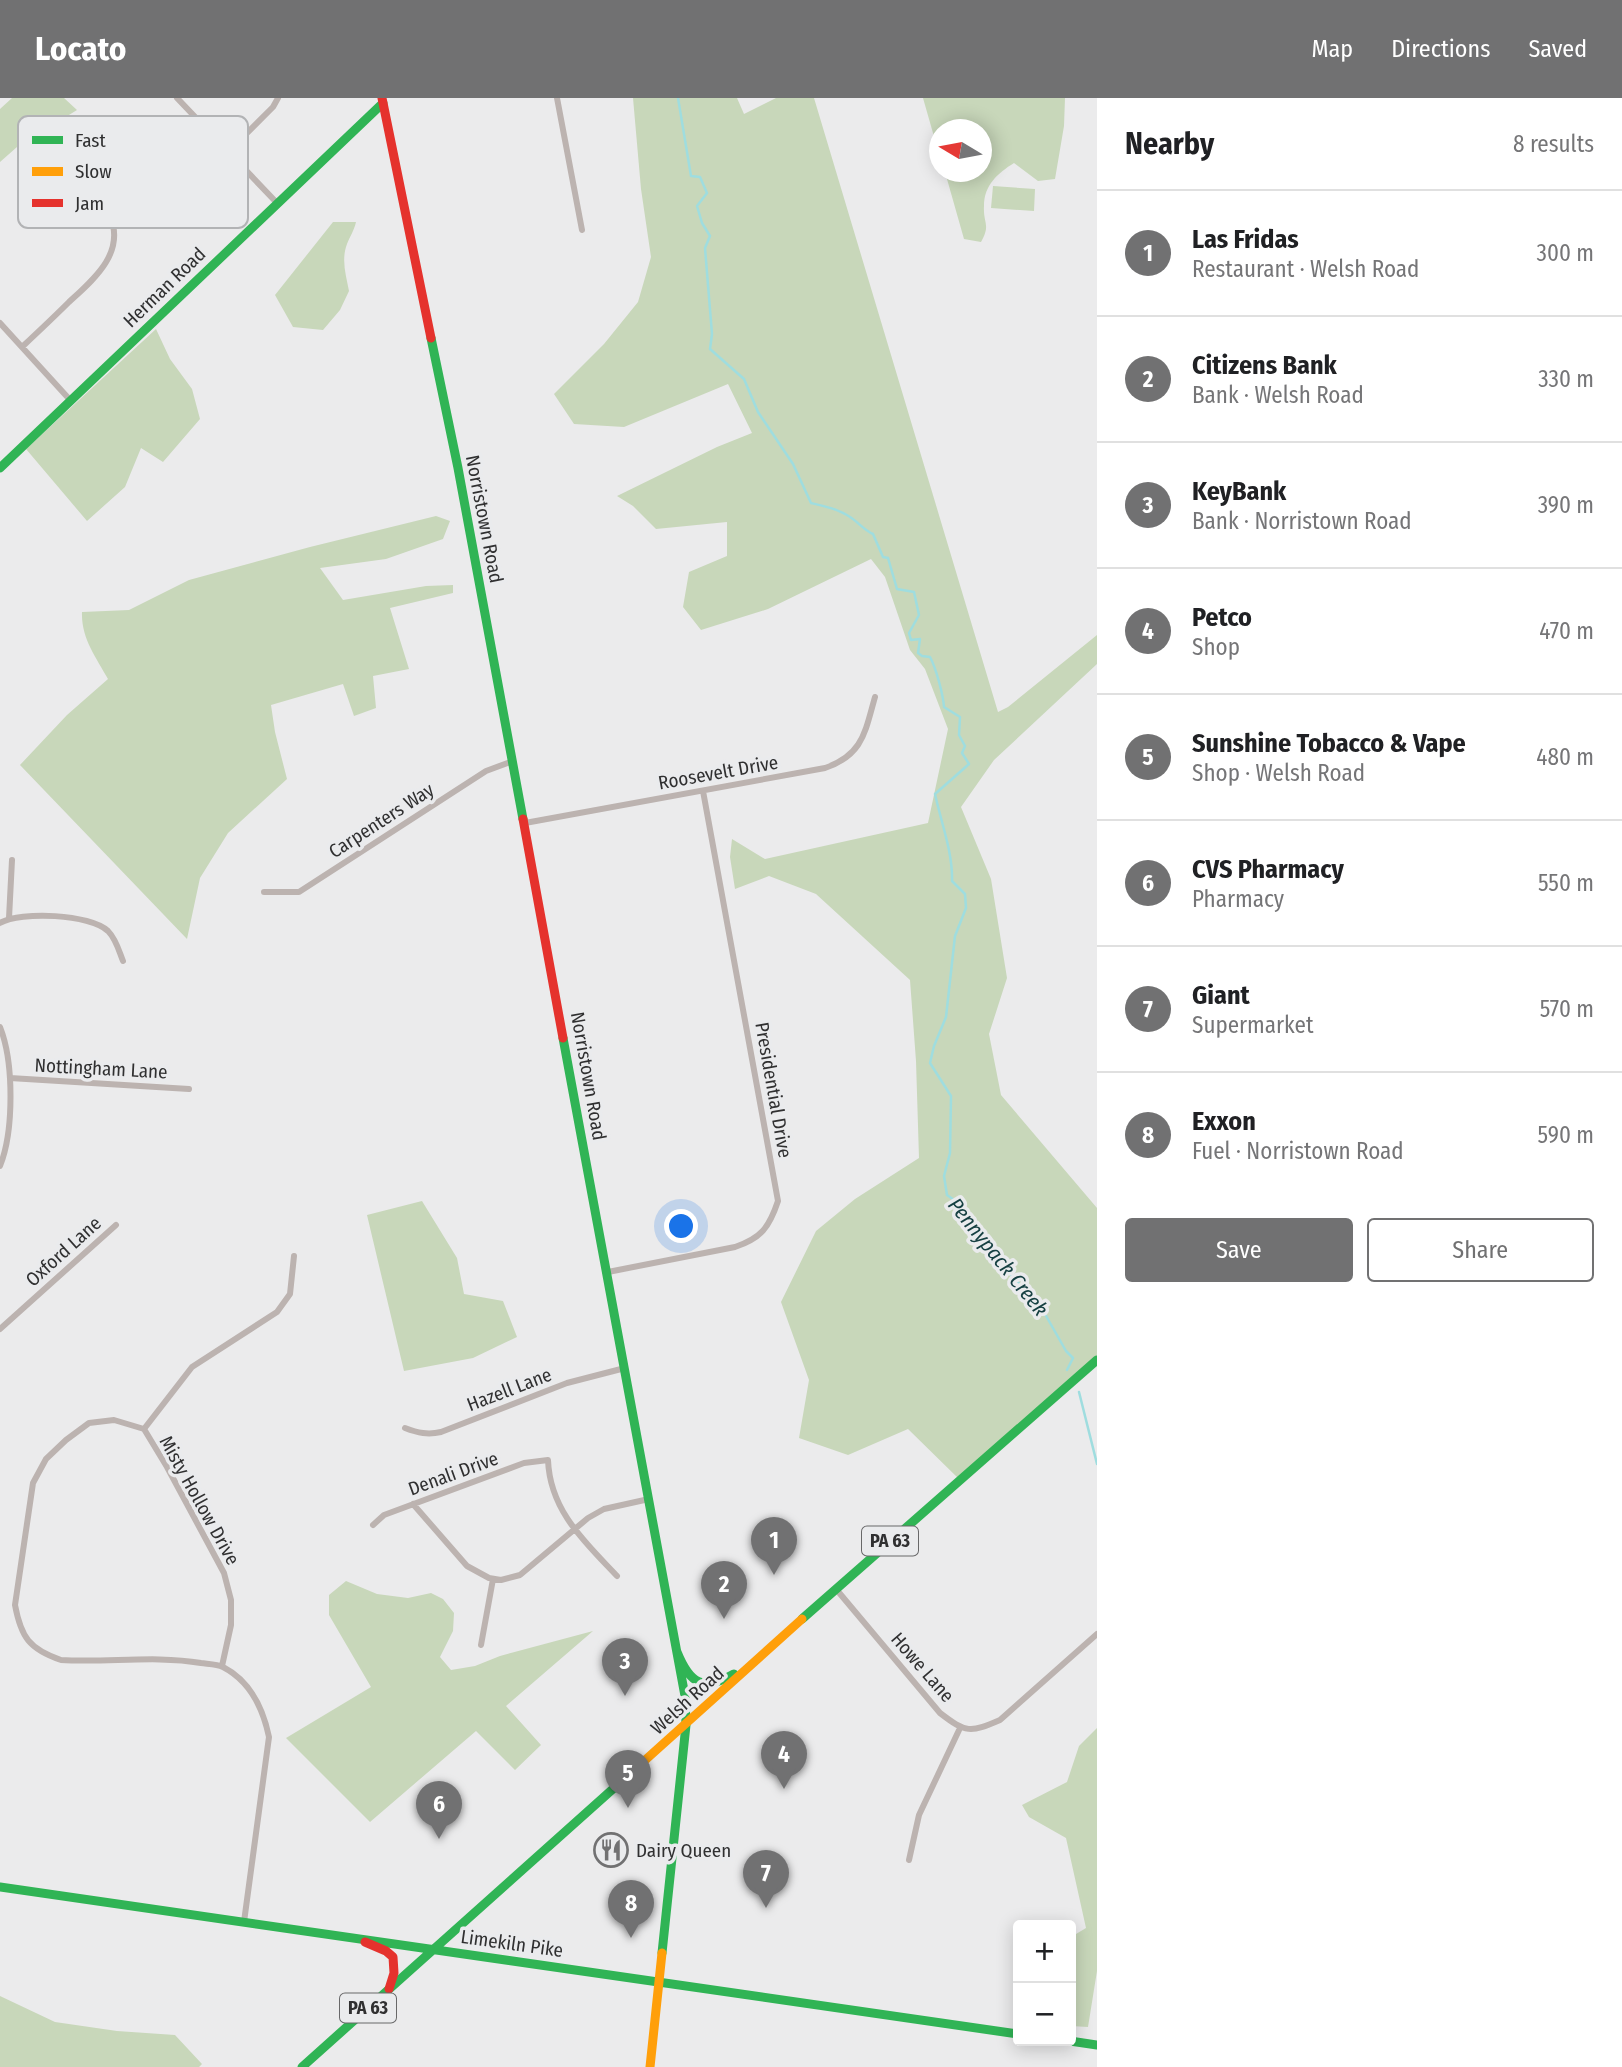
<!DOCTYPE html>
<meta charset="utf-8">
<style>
body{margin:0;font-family:"Fira Sans Condensed",sans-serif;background:#f6f6f6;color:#202124}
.controls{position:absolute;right:21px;bottom:21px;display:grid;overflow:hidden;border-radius:7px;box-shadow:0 4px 18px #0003}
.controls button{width:63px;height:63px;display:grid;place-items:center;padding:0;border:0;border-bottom:2px solid #e0e0e0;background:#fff;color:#202124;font:35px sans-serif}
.compass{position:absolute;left:929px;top:21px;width:63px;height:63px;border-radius:50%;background:#fff;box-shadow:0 4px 18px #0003;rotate:280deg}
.you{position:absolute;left:682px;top:1129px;width:24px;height:24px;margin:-18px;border:5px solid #fff;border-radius:50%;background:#1a73e8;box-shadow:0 0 0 10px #1a73e833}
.badge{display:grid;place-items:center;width:46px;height:46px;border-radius:50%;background:#717172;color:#fff;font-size:23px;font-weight:700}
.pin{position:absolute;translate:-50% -58px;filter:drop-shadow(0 2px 4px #0008)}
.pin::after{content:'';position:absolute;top:37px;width:24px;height:21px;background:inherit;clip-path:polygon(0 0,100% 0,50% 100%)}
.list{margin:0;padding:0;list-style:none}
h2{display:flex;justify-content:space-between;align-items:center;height:91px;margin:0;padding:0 28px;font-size:30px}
h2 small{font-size:23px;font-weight:400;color:#757577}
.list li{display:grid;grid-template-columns:46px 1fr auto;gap:21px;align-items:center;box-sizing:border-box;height:126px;padding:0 28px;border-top:2px solid #e0e0e0}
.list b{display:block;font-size:26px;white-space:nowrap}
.list p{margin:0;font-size:23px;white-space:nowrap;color:#757577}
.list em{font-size:23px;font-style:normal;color:#757577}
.actions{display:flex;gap:14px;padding:21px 28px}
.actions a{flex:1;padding:16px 0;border:2px solid #717172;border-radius:7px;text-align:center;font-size:24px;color:#717172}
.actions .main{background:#717172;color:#fff}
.map{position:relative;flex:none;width:1097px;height:1969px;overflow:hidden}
header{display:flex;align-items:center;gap:42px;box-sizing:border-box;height:98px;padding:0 35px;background:#717172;color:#fff}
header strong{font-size:33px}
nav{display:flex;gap:38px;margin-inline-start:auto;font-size:24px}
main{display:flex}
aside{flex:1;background:#fff}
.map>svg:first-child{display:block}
.green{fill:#c8d7ba}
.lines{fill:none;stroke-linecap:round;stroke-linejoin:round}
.stream{stroke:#9fdddf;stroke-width:2.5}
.street{stroke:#bcb3b0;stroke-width:6}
.fast{stroke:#30b455;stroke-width:9}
.slow{stroke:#ff9f0a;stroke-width:9}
.jam{stroke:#e5322d;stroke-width:9}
.labels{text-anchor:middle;stroke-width:7;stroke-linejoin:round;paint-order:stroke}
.shield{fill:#eaebed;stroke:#686869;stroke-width:2}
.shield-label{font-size:18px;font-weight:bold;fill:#303031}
.street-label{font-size:19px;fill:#303031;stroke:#eaebed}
.poi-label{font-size:19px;fill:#303031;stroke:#eaebed;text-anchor:start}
.water-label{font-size:21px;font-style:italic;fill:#164042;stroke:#eaebed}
.key{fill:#eaebed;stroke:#b2b3b5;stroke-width:2}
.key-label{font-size:19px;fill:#303031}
</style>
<header>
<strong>Locato</strong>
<nav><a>Map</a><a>Directions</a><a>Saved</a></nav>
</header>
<main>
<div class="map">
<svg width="1097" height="1969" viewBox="0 0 1097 1969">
<rect width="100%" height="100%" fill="#ebebec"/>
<path class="green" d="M12 0H64L77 12 17 49 0 64V11Z
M633 0H737L744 16 776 0H814L998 614 1008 609 1097 537V566L994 662 961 709 991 781 1007 880 989 936 1001 997 1097 1110V1262L960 1382 908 1331 848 1357 799 1340 809 1282 781 1204 816 1133 855 1101 919 1060 916 963 910 882 816 796 769 778 735 791 730 759 732 741 765 761 928 725 948 631 925 571 910 552 885 479 871 461 768 511 701 532 683 509 689 474 727 458V424L656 431 633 408 617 398 717 349 752 335 728 286 624 329 574 326 554 296 604 246 638 204 651 159 641 91Z
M923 0H1065L1064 28 1055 81 1038 83 1014 65C998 75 984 87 984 108 983 126 991 126 981 144L964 141 945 74H982V32H940L939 56Z
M993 88 1035 91 1034 113 991 110Z
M333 124H356C354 133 350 138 347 146 341 162 346 177 349 193L340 212 323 232 293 229 275 197Z
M156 231 170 261 192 291 200 321 163 364 141 350 125 389 87 423 26 351Z
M436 418 450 423 443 441 386 461 320 470 343 502 426 488 453 487V495L390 510 409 571 373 578 376 610 354 618 343 586 271 607 275 634 287 681 228 735 200 780 187 841 20 667 67 617 108 581C96 559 81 540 82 514L129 512 189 482 310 449Z
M422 1103 457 1160 464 1196 503 1203 517 1239 473 1260 404 1273 367 1117Z
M346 1483 377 1496 408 1500 431 1495 443 1501 454 1515 453 1533 440 1559 451 1572 475 1568 500 1558 593 1533 506 1608 541 1647 515 1672 476 1633 370 1724 286 1640 371 1589 329 1517V1497Z
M1097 1630V1873L1088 1929 1071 1928V1839L1086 1830 1066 1740 1029 1719 1022 1707 1067 1684 1079 1648Z
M0 1898 55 1924 117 1933 175 1937 202 1966 199 1969H0Z"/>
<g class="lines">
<path class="stream" d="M678 0 691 78 700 79 707 95 697 108 702 125 710 138 705 150 712 236 710 251 744 281 758 314 793 366 811 405C824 408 838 411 850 419 858 424 864 432 873 436L883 459 888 460 897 491 914 494 919 517 909 535 911 542 920 541 918 555 922 558 930 559C936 570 943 596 944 609L960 619 959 637 965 648 962 655 969 666 935 696C941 724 953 755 952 783L965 796 966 810 955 838 946 919 934 948 930 965 951 998 950 1055 944 1078 947 1097 961 1107 997 1162 1041 1209 1066 1253 1073 1260 1067 1272
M1079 1294 1097 1366"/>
<path class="street" d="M177 0 277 105
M557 0 582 132
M227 55 273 9 278 0
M0 225 71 303
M22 249C38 234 54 219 69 204 93 182 126 155 110 118 104 104 90 93 79 81
M525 725 825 670C863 657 865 634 875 599
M264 794H299L486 673 513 663
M9 820 12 762
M0 825C21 813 90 816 108 833 116 841 119 853 123 863
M0 929C14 964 14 1033 0 1068
M10 980 189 991
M608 1174 735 1149C761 1140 769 1130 778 1103L703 693
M0 1231 116 1127
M405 1330C418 1335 428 1337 441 1334L567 1285 625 1270
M144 1331 192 1269 277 1214 290 1196 294 1158
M413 1406 467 1468 489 1480 501 1482 520 1477 588 1420 604 1411 649 1401
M373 1427 384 1417 524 1365 548 1362C550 1413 585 1444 617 1478
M836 1491 940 1615C966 1635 970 1635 1000 1622L1097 1536
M481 1547 493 1481
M222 1568 231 1527V1502L224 1475 167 1369 144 1331 114 1322 89 1325 66 1342 46 1361 33 1385 15 1507C21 1539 29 1551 61 1562 107 1565 155 1557 201 1565 208 1566 217 1566 223 1569 250 1583 263 1610 269 1639L244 1824
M909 1762 919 1717 960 1630"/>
<path class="fast" d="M431 240 458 370 523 721
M0 370 383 5
M563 940 685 1598 686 1627 662 1855
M802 1521 1097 1262
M677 1554C690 1586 703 1594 734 1576
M0 1789C340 1836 678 1889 1018 1936
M1070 1943 1097 1947
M302 1969 633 1673"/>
<path class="slow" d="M633 1673 802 1521
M650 1969 662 1855"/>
<path class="jam" d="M382 0 431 240
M523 721 563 940
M365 1844 386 1853 393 1859 394 1875 389 1891"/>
</g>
<defs>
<g id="restaurant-ring" transform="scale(1.75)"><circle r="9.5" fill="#eaebed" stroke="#717172" stroke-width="1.5"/><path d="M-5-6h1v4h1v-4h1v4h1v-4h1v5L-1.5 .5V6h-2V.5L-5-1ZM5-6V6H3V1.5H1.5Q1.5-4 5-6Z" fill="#717172"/></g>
</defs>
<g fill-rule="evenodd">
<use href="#restaurant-ring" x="611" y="1752"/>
</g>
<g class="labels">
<g class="shield">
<rect x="862" y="1428.5" width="56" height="29" rx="5"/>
<rect x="340" y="1895.5" width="56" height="29" rx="5"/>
</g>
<g class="shield-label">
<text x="890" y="1449">PA 63</text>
<text x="368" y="1916">PA 63</text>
</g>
<g class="street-label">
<text transform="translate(164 189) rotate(-44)" y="7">Herman Road</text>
<text transform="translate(485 421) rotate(79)" y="7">Norristown Road</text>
<text transform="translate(718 674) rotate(-10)" y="7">Roosevelt Drive</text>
<text transform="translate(381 722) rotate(-33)" y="7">Carpenters Way</text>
<text transform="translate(101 970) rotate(3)" y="7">Nottingham Lane</text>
<text transform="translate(589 978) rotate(80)" y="7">Norristown Road</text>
<text transform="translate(774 992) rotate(80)" y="7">Presidential Drive</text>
<text transform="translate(63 1153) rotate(-42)" y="7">Oxford Lane</text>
<text transform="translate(509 1291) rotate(-21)" y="7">Hazell Lane</text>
<text transform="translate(453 1375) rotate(-20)" y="7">Denali Drive</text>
<text transform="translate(200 1402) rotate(61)" y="7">Misty Hollow Drive</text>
<text transform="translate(923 1569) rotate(49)" y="7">Howe Lane</text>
<text transform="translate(687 1602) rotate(-42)" y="7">Welsh Road</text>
<text transform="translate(512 1845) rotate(8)" y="7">Limekiln Pike</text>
</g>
<g class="poi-label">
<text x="636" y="1759">Dairy Queen</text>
</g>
<g class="water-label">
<text transform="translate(998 1159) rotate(51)" y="7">Pennypack Creek</text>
</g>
</g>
<rect x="18" y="18" width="230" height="112" rx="10" class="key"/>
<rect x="32" y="38" width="31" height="8" fill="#30b455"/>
<rect x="32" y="69" width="31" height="9" fill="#ff9f0a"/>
<rect x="32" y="101" width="31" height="8" fill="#e5322d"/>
<g class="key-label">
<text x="75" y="49">Fast</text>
<text x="75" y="80">Slow</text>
<text x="75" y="112">Jam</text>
</g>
</svg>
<div class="controls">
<button>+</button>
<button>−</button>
</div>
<svg class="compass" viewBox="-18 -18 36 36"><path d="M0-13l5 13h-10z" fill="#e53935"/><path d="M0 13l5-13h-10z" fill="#757577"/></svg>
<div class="you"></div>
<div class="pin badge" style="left:774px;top:1477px">1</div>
<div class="pin badge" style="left:724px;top:1521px">2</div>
<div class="pin badge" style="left:625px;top:1598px">3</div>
<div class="pin badge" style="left:784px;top:1691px">4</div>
<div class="pin badge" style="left:628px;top:1710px">5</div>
<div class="pin badge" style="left:439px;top:1741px">6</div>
<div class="pin badge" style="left:766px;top:1810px">7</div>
<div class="pin badge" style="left:631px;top:1840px">8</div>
</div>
<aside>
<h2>Nearby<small>8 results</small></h2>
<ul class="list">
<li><span class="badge">1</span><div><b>Las Fridas</b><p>Restaurant · Welsh Road</p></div><em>300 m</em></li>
<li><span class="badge">2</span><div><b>Citizens Bank</b><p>Bank · Welsh Road</p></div><em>330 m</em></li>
<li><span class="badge">3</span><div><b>KeyBank</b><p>Bank · Norristown Road</p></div><em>390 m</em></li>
<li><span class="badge">4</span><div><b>Petco</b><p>Shop</p></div><em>470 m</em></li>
<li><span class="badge">5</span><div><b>Sunshine Tobacco &amp; Vape</b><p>Shop · Welsh Road</p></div><em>480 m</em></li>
<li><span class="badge">6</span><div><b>CVS Pharmacy</b><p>Pharmacy</p></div><em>550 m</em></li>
<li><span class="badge">7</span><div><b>Giant</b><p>Supermarket</p></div><em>570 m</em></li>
<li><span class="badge">8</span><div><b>Exxon</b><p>Fuel · Norristown Road</p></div><em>590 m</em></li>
</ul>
<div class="actions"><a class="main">Save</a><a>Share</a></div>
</aside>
</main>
